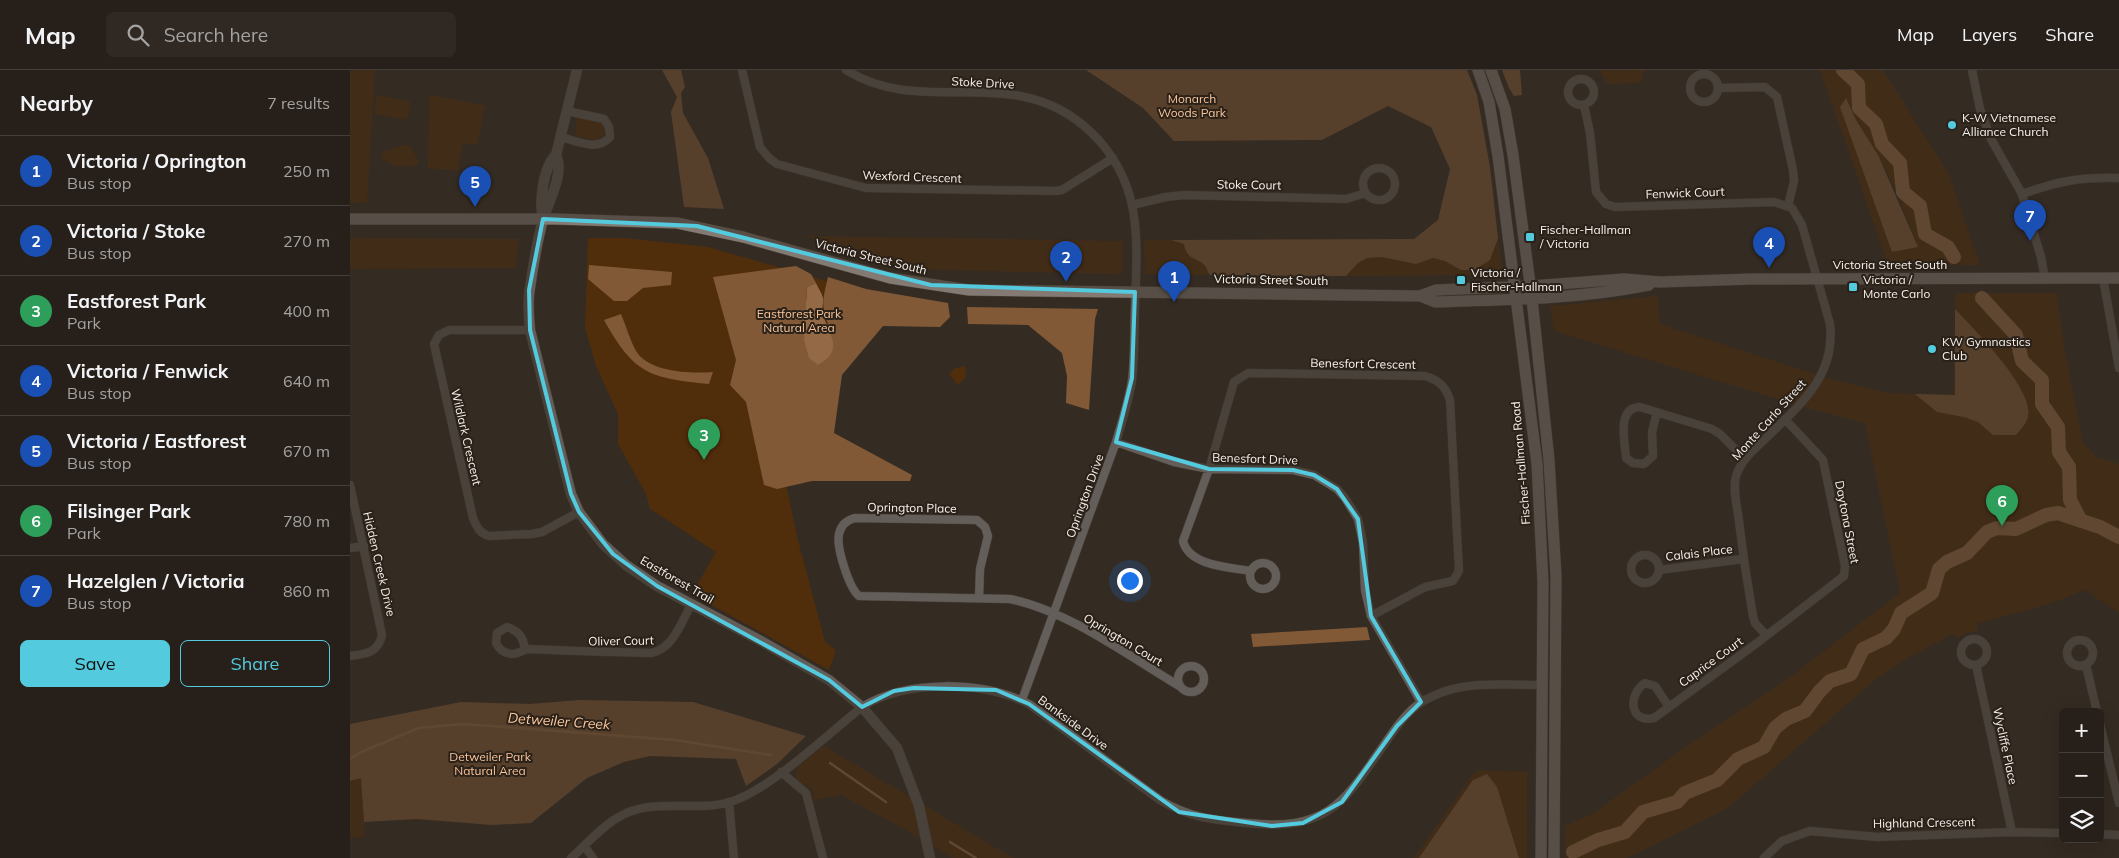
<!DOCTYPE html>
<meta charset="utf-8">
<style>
body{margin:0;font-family:Mulish,sans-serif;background:#2f2823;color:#f1f3f6}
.controls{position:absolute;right:15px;bottom:15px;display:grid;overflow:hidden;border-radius:8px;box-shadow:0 5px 20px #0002}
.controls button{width:45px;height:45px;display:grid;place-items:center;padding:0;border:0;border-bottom:1px solid #433e39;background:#27201a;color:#f1f3f6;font:25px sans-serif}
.you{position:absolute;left:779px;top:510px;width:18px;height:18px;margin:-12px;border:4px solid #fff;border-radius:50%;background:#1a73e8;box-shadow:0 0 0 8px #1a73e833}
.badge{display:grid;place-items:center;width:32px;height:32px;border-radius:50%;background:#54cade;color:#fff;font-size:16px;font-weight:700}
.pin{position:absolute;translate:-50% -41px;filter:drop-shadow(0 1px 2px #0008)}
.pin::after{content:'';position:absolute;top:26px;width:18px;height:15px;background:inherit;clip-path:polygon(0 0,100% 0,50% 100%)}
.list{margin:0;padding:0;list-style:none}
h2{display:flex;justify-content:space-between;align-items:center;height:65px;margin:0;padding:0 20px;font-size:21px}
h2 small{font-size:16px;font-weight:400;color:#a4a3a2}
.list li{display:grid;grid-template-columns:32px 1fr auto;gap:15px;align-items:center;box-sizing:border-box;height:70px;padding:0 20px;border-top:1px solid #433e39}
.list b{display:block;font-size:19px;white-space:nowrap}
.list p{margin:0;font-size:16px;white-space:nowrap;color:#a4a3a2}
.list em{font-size:16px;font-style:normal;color:#a4a3a2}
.actions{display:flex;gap:10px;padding:15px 20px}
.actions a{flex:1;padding:11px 0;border:1px solid #54cade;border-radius:8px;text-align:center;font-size:18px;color:#54cade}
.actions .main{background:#54cade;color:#111}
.icon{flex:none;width:28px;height:28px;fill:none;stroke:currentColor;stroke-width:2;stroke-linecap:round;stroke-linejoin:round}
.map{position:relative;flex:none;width:1769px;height:788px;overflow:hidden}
header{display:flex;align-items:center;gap:30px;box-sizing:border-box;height:70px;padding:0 25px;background:#27201a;border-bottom:1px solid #433e39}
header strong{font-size:24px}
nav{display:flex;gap:28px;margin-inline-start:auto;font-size:18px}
.search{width:350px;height:45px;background:#2f2823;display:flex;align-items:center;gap:12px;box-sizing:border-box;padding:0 18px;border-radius:8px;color:#a4a3a2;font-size:19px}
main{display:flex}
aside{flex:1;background:#27201a}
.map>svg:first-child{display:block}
.green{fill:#512e0b;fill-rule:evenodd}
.forest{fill:#815936}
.water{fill:#936946}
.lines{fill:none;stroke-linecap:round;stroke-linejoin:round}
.stream{stroke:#936946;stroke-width:2.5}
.river{stroke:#936946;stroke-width:14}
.minor-casing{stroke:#4f473f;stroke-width:9}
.tertiary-casing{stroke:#4f473f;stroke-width:11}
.secondary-casing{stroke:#4f473f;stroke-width:12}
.minor{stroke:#635e5a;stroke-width:8}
.tertiary{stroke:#635e5a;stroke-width:10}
.secondary{stroke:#827a73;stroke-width:11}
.marked{fill:none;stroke:#54cade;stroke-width:4;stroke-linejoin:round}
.poi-dot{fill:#54cade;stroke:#2a2119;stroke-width:2}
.labels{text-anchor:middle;stroke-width:4;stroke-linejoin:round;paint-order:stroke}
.street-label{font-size:12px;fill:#f8f2ed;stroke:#2a2119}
.park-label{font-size:12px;fill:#fac59a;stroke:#2a2119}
.poi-label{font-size:12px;fill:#f8f2ed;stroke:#2a2119;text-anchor:start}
.water-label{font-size:14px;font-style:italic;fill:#fec99e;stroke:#2a2119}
</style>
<header>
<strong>Map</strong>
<div class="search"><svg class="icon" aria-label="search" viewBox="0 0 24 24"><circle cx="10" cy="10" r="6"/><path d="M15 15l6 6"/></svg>Search here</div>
<nav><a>Map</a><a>Layers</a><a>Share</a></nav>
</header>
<main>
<aside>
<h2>Nearby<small>7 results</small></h2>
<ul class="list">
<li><span class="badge" style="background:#1a4fb4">1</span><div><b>Victoria / Oprington</b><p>Bus stop</p></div><em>250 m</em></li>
<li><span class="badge" style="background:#1a4fb4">2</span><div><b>Victoria / Stoke</b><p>Bus stop</p></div><em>270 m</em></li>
<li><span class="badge" style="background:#2e9e5b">3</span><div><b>Eastforest Park</b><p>Park</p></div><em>400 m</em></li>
<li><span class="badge" style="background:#1a4fb4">4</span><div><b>Victoria / Fenwick</b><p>Bus stop</p></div><em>640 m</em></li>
<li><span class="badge" style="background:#1a4fb4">5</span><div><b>Victoria / Eastforest</b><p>Bus stop</p></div><em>670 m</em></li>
<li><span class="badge" style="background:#2e9e5b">6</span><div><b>Filsinger Park</b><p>Park</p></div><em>780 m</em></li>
<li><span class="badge" style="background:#1a4fb4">7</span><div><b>Hazelglen / Victoria</b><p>Bus stop</p></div><em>860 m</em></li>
</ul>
<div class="actions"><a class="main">Save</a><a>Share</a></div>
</aside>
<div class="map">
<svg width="1769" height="788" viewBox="0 0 1769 788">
<rect width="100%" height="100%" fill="#342b23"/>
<path class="green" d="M0 0H25L17 133H0Z
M1249 0H1295L1290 13 1257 14Z
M1470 0H1533L1599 105 1630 195 1538 194ZM1496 28 1506 50 1528 85 1548 125 1568 177 1542 182Z
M79 24 135 36 127 75 113 73 108 101 78 98Z
M27 25 61 32 58 50 24 44Z
M227 46 251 52 256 59 254 66 245 70 225 66Z
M54 75H59C62 81 66 85 69 92L64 97C51 96 39 98 31 86L33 82Z
M455 166 773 171 772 204 588 200 545 194Z
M0 168 169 169 165 198 0 199Z
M238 168H274L358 177 546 231 513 239 434 406 448 470 475 572 486 580 479 600 342 524 366 482 300 439 296 424 268 374V344L246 296 235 257Z
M1148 168 1152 197 1149 205 996 206 1008 193 1017 188 1032 187 1066 194 1083 188 1095 191 1111 200 1140 190Z
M794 170H821L834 174C837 192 848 186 856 197 857 200 858 202 860 205L795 204Z
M1605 223H1707L1714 276 1733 373 1746 387 1769 394V543L1735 520 1699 534 1627 554V562H1618L1608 568 1603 564 1561 586 1525 610 1378 738 1277 788H1215V756L1242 744 1357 662 1435 611 1550 523 1515 353 1457 338 1204 261 1200 236 1308 226 1310 254 1477 308 1538 323 1604 325Z
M615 296 616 307 608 315 599 304 605 298Z
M474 676 663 788H602L554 759 491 725 464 730 462 719 446 709 447 697Z
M1129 700 1177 702V788H1169L1147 717 1123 710 1069 788H1064L1122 705Z
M11 708 15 767 0 768V711Z"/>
<path class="forest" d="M312 0H331L335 17 331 23 333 43 358 88 374 139 334 137 321 42 327 27Z
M736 0H1117L1127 25 1140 97 1148 168 1140 190 1124 200H1111L1095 191 1083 188 1066 194 1032 187 1017 188 1008 193 996 206 860 205C858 202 857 200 856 197 848 186 837 192 834 174L821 170 1064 169 1088 150 1100 99 1081 57 1038 36 972 70 824 71 793 38Z
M1152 0H1170L1172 25 1164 26 1159 18Z
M1496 28 1506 50 1528 85 1568 177 1542 182 1490 37Z
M239 195 322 202 321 215 293 218 277 231H264L238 209Z
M446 196 461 204 466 213 457 217 456 229 480 258C470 238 473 228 478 207L516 219 598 233 600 247 590 257 533 256 492 305 484 363 562 405 560 411H462L427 419 414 415 396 332 380 315 386 290 363 207Z
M617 237 748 239 745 249 739 340 716 333 717 306 712 283 678 255 618 254Z
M1605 239C1623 258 1684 319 1678 346 1677 353 1671 359 1666 365H1643L1628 352 1614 347 1587 342 1565 324 1605 325Z
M271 244C276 256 280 270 286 281 298 302 341 304 363 302L359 314C299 308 284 304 254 250Z
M1017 557 1020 570 903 577 901 564Z
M229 630 343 632 456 666 427 694 396 716 386 689 300 686 274 692 237 708 181 753 142 755 67 749 14 752 11 708 0 711V654L111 632 180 634Z
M1137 704 1147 717 1169 788H1069L1123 710Z"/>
<path class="water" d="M466 213C468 218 472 223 473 228 474 233 471 239 473 244 478 265 496 279 468 295L459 288 454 270 457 217Z"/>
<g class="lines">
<path class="stream" d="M0 689 11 682 69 658 114 654 325 670 421 685
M480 693 536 732
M600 772 626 788"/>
<path class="river" d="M1493 0 1508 14 1509 38 1526 54 1532 74 1550 93 1553 122 1570 136 1575 164 1598 177 1604 187
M1632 228 1666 265 1672 291 1692 310V334L1708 357 1709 382 1719 397 1720 430 1731 451
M1223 782 1248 770 1275 762 1293 742 1327 732 1335 723 1367 710 1388 689 1414 677 1425 658 1436 649 1455 641 1469 622 1480 611 1501 604 1513 579 1536 568 1544 559 1551 543 1582 523 1589 499 1597 492 1617 483 1637 462 1647 458 1666 459 1696 445 1708 443 1750 457 1769 467"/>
<g class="minor-casing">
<path id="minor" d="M392 0 410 77 419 88 427 94 516 118 706 121 712 120 763 88
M496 0C549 34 611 16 670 26 726 36 770 80 782 135 789 168 786 205 785 238 784 261 785 286 782 310 779 331 772 351 766 372L672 630
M1622 0 1630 39 1641 69 1672 124 1691 187 1695 209
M1340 18a14 14 0 1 1 28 0a14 14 0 1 1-28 0Z
M1218 22a13 13 0 1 1 26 0a13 13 0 1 1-26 0Z
M1368 18 1415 17 1427 27 1443 100 1444 111 1438 136
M1234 35 1240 63 1246 122 1256 134 1265 137 1424 132 1442 138 1452 155 1480 254C1486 308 1448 336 1413 371 1402 381 1391 391 1386 406 1383 418 1386 432 1388 444 1392 478 1397 512 1403 546L1405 553 1416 565
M210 67C228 71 247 82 260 67L259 57 254 49 217 41
M1013 114a16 16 0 1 1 32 0a16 16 0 1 1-32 0Z
M1672 124C1709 111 1730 107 1769 108
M782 135 816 127 834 125 996 129 1016 123
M1753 208 1769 298
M180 260H99L89 265 84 274 123 448C127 457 129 463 139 466L182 464 192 462 229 442
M1307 342 1302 362 1303 386 1294 394 1283 393 1276 388C1275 371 1266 338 1290 337L1362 359 1370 364 1395 389
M766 372 824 392 859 399 943 400 964 405 987 419 995 428 1008 449 1013 473 1015 520 1021 546 1071 632
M0 415 32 565C28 583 16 584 0 586
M0 478 14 476
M1281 499a14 14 0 1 1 28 0a14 14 0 1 1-28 0Z
M900 506a13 13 0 1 1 26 0a13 13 0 1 1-26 0Z
M1309 500 1393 489
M900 501C879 497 839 496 833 471L859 399 884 312 898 303 1075 306C1089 310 1096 317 1100 330L1109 501 1103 511 1075 517 1021 546
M629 528 630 499 638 466 635 457 627 450 505 448C497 450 491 455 489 464 486 477 499 518 509 526L660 529C717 540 780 587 831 617
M1611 582a13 13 0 1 1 26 0a13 13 0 1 1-26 0Z
M1717 583a13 13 0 1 1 26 0a13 13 0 1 1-26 0Z
M175 579C173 567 169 561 157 557L147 563 146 573C149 579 153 583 161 584 169 585 172 579 179 579 219 581 260 582 301 583 323 579 331 553 341 535
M1626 595 1662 762
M1736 595 1747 642
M828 609a13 13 0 1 1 26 0a13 13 0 1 1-26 0Z
M1319 637 1305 616 1295 613C1277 625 1280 654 1304 648L1407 573 1494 506 1495 496 1473 390 1435 349
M1750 654 1769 733
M431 702 456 723 473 788
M379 732 384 788
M1750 764 1769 765
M235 777 243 788
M221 788C236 775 250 758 267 748 302 726 343 743 380 732 420 720 478 664 512 637 557 609 633 611 679 634L810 730C840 748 863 750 897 753 980 762 995 731 1038 669 1049 653 1062 635 1081 627 1115 610 1156 615 1193 615
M1414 788 1432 771 1460 761 1527 767 1662 762 1713 763"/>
</g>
<g class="tertiary-casing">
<path id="tertiary" d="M206 85C215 104 198 132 193 150 187 172 183 196 180 218 177 232 179 246 180 260L221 424 229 442 253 474 276 495 307 516 411 571 479 610 512 637 547 678 569 736 580 788
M193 149C189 132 193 97 206 85L227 0"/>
</g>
<g class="secondary-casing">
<path id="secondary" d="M1128 0 1139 32 1148 86 1187 394 1193 512 1191 788
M1141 0 1155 39 1163 85 1182 229 1199 390 1206 506 1204 788
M0 149H206L327 153 393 167 540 208 619 220 1070 226 1086 220 1181 216 1274 209 1310 212 1402 209 1769 208
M1070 226 1085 232C1156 230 1228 229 1299 215"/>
</g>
<use href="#minor" class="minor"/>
<use href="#tertiary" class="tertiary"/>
<use href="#secondary" class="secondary"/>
</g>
<path d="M0 0H1769V788H0ZM193 149 347 156 581 215 785 222 782 308 766 372 859 399 943 400 964 405 987 419 1008 449 1021 546 1071 632 1047 656 992 732 953 753 922 756 829 742 679 634 646 620 564 618 544 621 512 637 479 610 307 516 263 484 229 442 221 424 180 260 179 220Z" fill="#342b23" fill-opacity=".55" fill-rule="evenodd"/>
<path class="marked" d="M193 149 347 156 581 215 785 222 782 308 766 372 859 399 943 400 964 405 987 419 1008 449 1021 546 1071 632 1047 656 992 732 953 753 922 756 829 742 679 634 646 620 564 618 544 621 512 637 479 610 307 516 263 484 229 442 221 424 180 260 179 220Z"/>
<g class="poi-dot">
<circle cx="1602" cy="55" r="5"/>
<rect x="1175" y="162" width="10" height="10" rx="2.5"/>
<rect x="1106" y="205" width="10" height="10" rx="2.5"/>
<rect x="1498" y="212" width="10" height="10" rx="2.5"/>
<circle cx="1582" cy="279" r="5"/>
</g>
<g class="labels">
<g class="street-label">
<text transform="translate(633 13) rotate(3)" y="4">Stoke Drive</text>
<text transform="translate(562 107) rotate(2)" y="4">Wexford Crescent</text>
<text transform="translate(899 115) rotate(1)" y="4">Stoke Court</text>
<text transform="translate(1335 123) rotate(-2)" y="4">Fenwick Court</text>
<text transform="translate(521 187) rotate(14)" y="4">Victoria Street South</text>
<text x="1540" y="199">Victoria Street South</text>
<text transform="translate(921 210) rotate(1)" y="4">Victoria Street South</text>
<text transform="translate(1013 294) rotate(1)" y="4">Benesfort Crescent</text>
<text transform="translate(1419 350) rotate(-48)" y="4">Monte Carlo Street</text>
<text transform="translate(116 367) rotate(77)" y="4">Wildlark Crescent</text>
<text transform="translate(905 389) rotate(2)" y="4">Benesfort Drive</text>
<text transform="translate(1171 393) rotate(-95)" y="4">Fischer-Hallman Road</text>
<text transform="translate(735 426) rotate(-70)" y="4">Oprington Drive</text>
<text transform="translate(562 438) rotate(1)" y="4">Oprington Place</text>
<text transform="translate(1497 452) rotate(79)" y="4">Daytona Street</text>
<text transform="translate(1349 483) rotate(-7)" y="4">Calais Place</text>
<text transform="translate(29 494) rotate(77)" y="4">Hidden Creek Drive</text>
<text transform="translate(327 510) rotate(30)" y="4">Eastforest Trail</text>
<text transform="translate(773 570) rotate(31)" y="4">Oprington Court</text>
<text transform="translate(271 571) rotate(-1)" y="4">Oliver Court</text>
<text transform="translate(1361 592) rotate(-36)" y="4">Caprice Court</text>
<text transform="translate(723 653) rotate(36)" y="4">Bankside Drive</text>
<text transform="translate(1655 676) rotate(78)" y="4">Wycliffe Place</text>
<text transform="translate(1574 753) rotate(-1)" y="4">Highland Crescent</text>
</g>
<g class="park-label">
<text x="842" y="33">Monarch<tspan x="842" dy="14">Woods Park</tspan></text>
<text x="449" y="248">Eastforest Park<tspan x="449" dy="14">Natural Area</tspan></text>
<text x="140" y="691">Detweiler Park<tspan x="140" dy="14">Natural Area</tspan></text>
</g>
<g class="poi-label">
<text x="1612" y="52">K-W Vietnamese<tspan x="1612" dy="14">Alliance Church</tspan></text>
<text x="1190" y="164">Fischer-Hallman<tspan x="1190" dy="14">/ Victoria</tspan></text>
<text x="1121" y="207">Victoria /<tspan x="1121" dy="14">Fischer-Hallman</tspan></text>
<text x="1513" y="214">Victoria /<tspan x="1513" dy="14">Monte Carlo</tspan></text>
<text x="1592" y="276">KW Gymnastics<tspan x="1592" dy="14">Club</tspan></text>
</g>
<g class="water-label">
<text transform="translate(209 651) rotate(4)" y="5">Detweiler Creek</text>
</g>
</g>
</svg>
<div class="controls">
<button>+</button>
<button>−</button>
<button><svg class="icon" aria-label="layers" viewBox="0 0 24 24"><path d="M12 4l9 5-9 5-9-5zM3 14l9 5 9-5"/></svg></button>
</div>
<div class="you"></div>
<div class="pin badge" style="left:824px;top:232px;background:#1a4fb4">1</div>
<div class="pin badge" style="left:716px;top:212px;background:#1a4fb4">2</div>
<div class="pin badge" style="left:354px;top:390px;background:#2e9e5b">3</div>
<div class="pin badge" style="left:1419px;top:198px;background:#1a4fb4">4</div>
<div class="pin badge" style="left:125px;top:137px;background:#1a4fb4">5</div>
<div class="pin badge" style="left:1652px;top:456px;background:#2e9e5b">6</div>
<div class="pin badge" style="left:1680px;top:171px;background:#1a4fb4">7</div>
</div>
</main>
